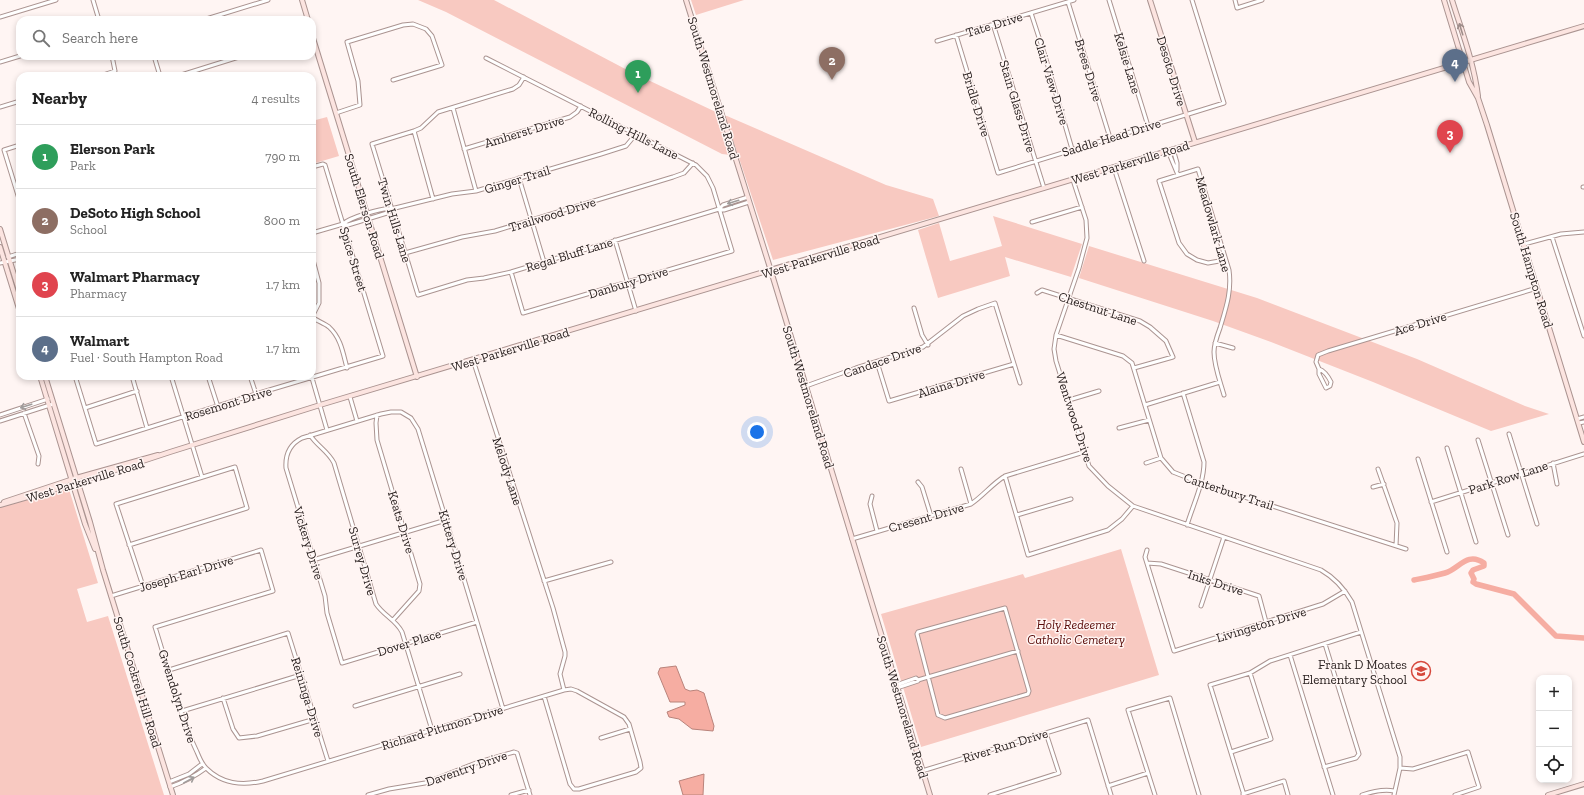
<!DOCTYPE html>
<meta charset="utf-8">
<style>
body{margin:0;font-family:"Zilla Slab",serif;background:#f6f6f6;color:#222}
.controls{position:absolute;right:12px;bottom:12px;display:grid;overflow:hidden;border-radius:8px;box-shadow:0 2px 6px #0003}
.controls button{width:36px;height:36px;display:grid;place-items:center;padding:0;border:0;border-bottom:1px solid #e0e0e0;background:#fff;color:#222;font:20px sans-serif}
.you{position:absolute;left:757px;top:432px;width:14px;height:14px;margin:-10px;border:3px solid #fff;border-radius:50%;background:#1a73e8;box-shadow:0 0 0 6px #1a73e833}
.badge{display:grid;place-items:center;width:26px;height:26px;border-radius:50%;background:#d6483c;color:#fff;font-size:13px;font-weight:700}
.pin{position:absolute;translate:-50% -33px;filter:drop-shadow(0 1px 2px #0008)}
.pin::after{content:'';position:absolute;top:21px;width:14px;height:12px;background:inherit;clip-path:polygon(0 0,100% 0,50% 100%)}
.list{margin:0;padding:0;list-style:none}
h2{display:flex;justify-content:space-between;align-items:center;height:52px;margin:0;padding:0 16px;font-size:17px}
h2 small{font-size:13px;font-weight:400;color:#767676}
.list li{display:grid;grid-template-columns:26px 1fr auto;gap:12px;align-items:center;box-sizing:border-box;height:64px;padding:0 16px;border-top:1px solid #e0e0e0}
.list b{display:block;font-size:15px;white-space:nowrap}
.list p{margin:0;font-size:13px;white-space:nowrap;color:#767676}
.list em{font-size:13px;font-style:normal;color:#767676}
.icon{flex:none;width:22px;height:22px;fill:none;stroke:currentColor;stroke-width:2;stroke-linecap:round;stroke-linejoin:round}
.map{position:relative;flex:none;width:1584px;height:795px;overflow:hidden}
.search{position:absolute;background:#fff;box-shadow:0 2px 6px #0003;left:16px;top:16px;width:300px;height:44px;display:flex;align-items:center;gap:10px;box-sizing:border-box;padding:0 14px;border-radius:12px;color:#767676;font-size:15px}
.panel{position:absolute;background:#fff;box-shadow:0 2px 6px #0003;left:16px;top:72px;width:300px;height:308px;border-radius:12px}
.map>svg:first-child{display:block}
.green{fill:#f8c9c1}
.water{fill:#f6ada2;stroke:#b9837b}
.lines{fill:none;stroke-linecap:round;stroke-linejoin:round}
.river{stroke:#f6ada2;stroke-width:5.5}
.street-casing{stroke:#ab9491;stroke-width:5}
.secondary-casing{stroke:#ab9491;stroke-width:6}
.street{stroke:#fff;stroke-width:3}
.secondary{stroke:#fce4e0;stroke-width:4}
.oneway{stroke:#9e8d8a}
.oneway2{stroke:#a09c9b}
.labels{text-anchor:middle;stroke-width:3;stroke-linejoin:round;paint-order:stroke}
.street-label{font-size:13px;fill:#2b2221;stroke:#fff5f3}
.park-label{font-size:13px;font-style:italic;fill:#590a07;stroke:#fff5f3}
.poi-label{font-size:13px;fill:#2b2221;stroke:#fff5f3;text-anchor:end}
</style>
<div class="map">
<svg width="1584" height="795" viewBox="0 0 1584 795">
<rect width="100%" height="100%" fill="#fff5f3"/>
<path class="green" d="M418 0H494L631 72 718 113 731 155 722 154 446 12Z
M691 0H744L696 15Z
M725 116H727L886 185 933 199 939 216 773 260Z
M327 117 339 156 312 164V121Z
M993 216 1082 244 1071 277 1005 257 1010 276 938 298 918 230 939 223 950 261 1002 246Z
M1089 246 1257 298 1417 359 1525 406 1549 414 1491 431 1373 382 1271 342 1213 321 1079 278Z
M68 486 98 583 77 589 87 622 108 616 164 795H0V507Z
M1121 549 1159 675 921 747 881 614 1023 574 1025 578Z"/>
<path class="water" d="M676 666 685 689 690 691 697 690 704 693 714 726 713 731 692 729 679 719 669 717 667 712 685 705V702H670L658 673 660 668Z
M704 774 703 795H683L679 781Z"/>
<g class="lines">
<path class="river" d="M1414 580C1424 578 1435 576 1445 573 1459 569 1467 551 1484 563V566L1473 570 1471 573 1474 579 1473 582 1476 584 1514 594 1556 636 1584 638"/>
<g class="street-casing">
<path id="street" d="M93 0 99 20
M1109 0 1148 126
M1235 0 1237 8 1262 0
M1068 2 1110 138
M1031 13 1045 56 1072 149
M0 17 56 0
M203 20 268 0
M993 24 1044 188
M956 35 998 173 1224 103 1192 0
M937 41 1074 0
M154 56 160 76
M486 58 696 165 707 176 713 188 732 251 523 313 511 272
M0 62 20 56
M100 76 115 71 112 56
M178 76 242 56
M524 77 519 85 513 89 438 112 421 128 414 131 372 144 418 295 467 280 484 278 511 272 719 209 724 210 749 202
M0 107 20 101
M453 108 476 191
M336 113 360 105 358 81 347 42 403 25 413 24 426 29 432 36 442 65 393 80
M414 131 433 199
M20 145 4 150 20 202
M464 149 570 117 577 112 581 106
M1173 149 1177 163V170
M1168 151 1178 175
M1114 168 1144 261
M519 178 544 262
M1073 180 1086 220 1087 238 1079 268 1056 335 1054 349 1056 361 1089 466 1108 486 1133 506 1321 570C1335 578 1344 588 1352 602L1400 757V768L1394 795
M1583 187H1584
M719 209 723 205 748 197
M1032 222 1082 207
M343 224C349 218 383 207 391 209
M312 233 343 224 348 225 387 213 391 209 452 194 476 191 601 154 626 146 636 134
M1552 237 1584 336
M615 240 636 311
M1524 244 1561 234 1584 232
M405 253 462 237 495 231 673 177 684 173 693 163
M312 256 319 283V303L312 317
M8 257 20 253
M0 263 20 259
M1037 293 1042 290 1140 321 1150 327 1166 341 1173 357 1134 368
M914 308 922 335 928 345
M312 317C317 321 324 323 329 327 341 338 343 353 347 368
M1056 335 1123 356 1132 363 1161 458 1173 472 1201 483 1406 549
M1215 343 1233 348
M473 360 553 608 565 652V656L560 674 564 690
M877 362 889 401 1014 364
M1319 369 1316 362 1318 355 1328 351 1537 288
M1319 369C1325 371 1328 376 1331 382L1330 386 1326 388 1319 374Z
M75 376 96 444 256 394 383 356 325 165 323 164 312 167
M132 376 147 428
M171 376 202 477
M208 376 218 407
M250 376 256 394
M312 378 327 430
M806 386 856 368 923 347 963 316 978 309 995 303 1020 383
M1183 393 1204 462C1204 483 1193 505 1187 525
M1224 395C1220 381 1214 366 1214 352 1214 344 1217 336 1220 328 1226 308 1232 291 1229 270L1198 169 1159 181 1179 243 1187 254 1197 260 1208 263 1225 260
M350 397 357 421
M1069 400 1099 391
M1145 405 1220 382
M85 408 137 391
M24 413 39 456 38 464
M0 415 48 399
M377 415 376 423 377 440 420 584 419 591 393 620
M1577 419 1584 417
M0 421 53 404
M1579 423 1584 422
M1119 428 1149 420
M1509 434 1537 524
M310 435C317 446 328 451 334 463L376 604C383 615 396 620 402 632L432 730
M1478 440 1508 535
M1447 448 1476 542
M1418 459 1447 552
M1146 463 1161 458
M1553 463 1557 484
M961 469 971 504
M1378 469 1397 523 1396 546
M1005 476 1028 555 1108 530 1122 519 1133 506
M918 482 922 487 931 516
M1373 487 1384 484
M872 496 870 504 877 531
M1431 502 1584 454
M1017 515 1071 499
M852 539 971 504C983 496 992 484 1005 476L1084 452
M129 545 247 508 235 467 116 504 143 586
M1147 550 1145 557 1174 651 1323 604 1345 591
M313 560 446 520
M1147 563 1161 564 1259 596 1266 622
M544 581 611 562
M111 596 261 550 273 591 155 627C168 667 179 715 197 752 199 757 202 764 206 768 222 784 241 786 263 781L564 690 571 689 577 691 624 717 629 724 640 762 641 768 636 772 579 789H574L570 784 544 696
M1201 606 1224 537
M1005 608 1029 691 1028 694 945 718 938 715 917 634 918 632Z
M477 622 342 663 327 613 325 596 286 468C285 454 290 444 302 438L381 414 391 412H401L411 418 418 429 450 533 477 622 503 709
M1290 655 1333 795
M169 670 288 633 328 761
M896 685 916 678 918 680 928 677 1018 651
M897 688 918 681V680
M223 698 233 729 239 738 257 736 315 719
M355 706 460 674
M182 711 301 675
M601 738 630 729
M1231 752 1271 739 1250 673
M1324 767 1356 758 1359 754 1325 644
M1400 768 1413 769 1468 752 1479 787 1455 795
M922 771 1088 720 1111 795
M169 782 189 774 202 764
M1108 786 1148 773
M170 787C184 782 194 777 206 768
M1243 794 1284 781 1288 795
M368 795 389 789 425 783 476 763 514 752 517 753 530 795
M511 795 529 790
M990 795 1059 773 1046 733
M1155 795 1128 710 1170 698 1199 795
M1244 795 1210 685 1250 673 1270 661 1361 632
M1362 795C1374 791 1383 789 1394 791"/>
</g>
<g class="secondary-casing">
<path id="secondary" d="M302 0 308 20
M686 0 771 271 930 795
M1150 0 1195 142
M1444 0 1469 82 1478 98 1487 125 1584 442
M1452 0C1462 32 1474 63 1478 96
M312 35 417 377
M0 229 20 294
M0 247 20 312
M40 376 85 524 95 549
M45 376 90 522 103 570 173 795
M4 502 76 478 158 455
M0 505 73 484 170 452 320 405 1584 26
M1548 795 1584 784"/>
</g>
<use href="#street" class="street"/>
<use href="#secondary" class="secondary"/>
</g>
<defs><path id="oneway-shaft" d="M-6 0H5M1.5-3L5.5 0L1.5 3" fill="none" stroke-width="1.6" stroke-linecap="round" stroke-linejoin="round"/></defs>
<use class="oneway" href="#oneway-shaft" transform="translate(1461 29) rotate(-107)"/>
<g class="oneway2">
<use href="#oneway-shaft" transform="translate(733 202) rotate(163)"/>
<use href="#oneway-shaft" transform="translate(26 406) rotate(162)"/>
<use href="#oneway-shaft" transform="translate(189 780) rotate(-29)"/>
</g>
<defs>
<g id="school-ring" transform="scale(1)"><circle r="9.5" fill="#fff5f3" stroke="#d6483c" stroke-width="1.5"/><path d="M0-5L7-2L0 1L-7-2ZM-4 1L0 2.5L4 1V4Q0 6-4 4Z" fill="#d6483c"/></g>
</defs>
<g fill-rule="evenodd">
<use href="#school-ring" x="1421" y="671"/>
</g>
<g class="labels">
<g class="street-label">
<text transform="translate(994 24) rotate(-17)" y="5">Tate Drive</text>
<text transform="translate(1128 63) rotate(73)" y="5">Kelsie Lane</text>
<text transform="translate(1089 70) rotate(73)" y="5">Brees Drive</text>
<text transform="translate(1172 71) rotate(73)" y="5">Desoto Drive</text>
<text transform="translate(1052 81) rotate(73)" y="5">Clair View Drive</text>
<text transform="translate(714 88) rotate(73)" y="5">South Westmoreland Road</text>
<text transform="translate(977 104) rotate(73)" y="5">Bridle Drive</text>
<text transform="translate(1018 106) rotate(73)" y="5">Stain Glass Drive</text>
<text transform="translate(524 131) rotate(-17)" y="5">Amherst Drive</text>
<text transform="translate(634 133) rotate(27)" y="5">Rolling Hills Lane</text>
<text transform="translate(1111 137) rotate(-17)" y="5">Saddle Head Drive</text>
<text transform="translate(1130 162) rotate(-17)" y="5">West Parkerville Road</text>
<text transform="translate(517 179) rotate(-17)" y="5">Ginger Trail</text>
<text transform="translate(365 206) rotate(73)" y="5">South Elerson Road</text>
<text transform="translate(552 214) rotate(-17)" y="5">Trailwood Drive</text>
<text transform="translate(395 220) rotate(73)" y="5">Twin Hills Lane</text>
<text transform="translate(1214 224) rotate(74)" y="5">Meadowlark Lane</text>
<text transform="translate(569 254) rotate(-17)" y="5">Regal Bluff Lane</text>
<text transform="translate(820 256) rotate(-17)" y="5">West Parkerville Road</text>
<text transform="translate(354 259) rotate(73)" y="5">Spice Street</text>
<text transform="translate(1532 270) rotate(73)" y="5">South Hampton Road</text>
<text transform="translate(628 282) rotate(-17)" y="5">Danbury Drive</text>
<text transform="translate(1098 308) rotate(18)" y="5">Chestnut Lane</text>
<text transform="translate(1420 323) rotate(-17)" y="5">Ace Drive</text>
<text transform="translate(510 349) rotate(-17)" y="5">West Parkerville Road</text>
<text transform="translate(882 360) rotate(-19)" y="5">Candace Drive</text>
<text transform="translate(951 383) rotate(-17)" y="5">Alaina Drive</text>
<text transform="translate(809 397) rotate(73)" y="5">South Westmoreland Road</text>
<text transform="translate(228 403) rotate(-17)" y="5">Rosemont Drive</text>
<text transform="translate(1075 417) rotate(72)" y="5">Wentwood Drive</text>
<text transform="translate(508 471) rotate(72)" y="5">Melody Lane</text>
<text transform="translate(1508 477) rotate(-18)" y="5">Park Row Lane</text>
<text transform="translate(85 480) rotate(-17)" y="5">West Parkerville Road</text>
<text transform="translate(1229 491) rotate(18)" y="5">Canterbury Trail</text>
<text transform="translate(926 517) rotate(-16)" y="5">Cresent Drive</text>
<text transform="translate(402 522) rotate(73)" y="5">Keats Drive</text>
<text transform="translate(309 543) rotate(73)" y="5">Vickery Drive</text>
<text transform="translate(454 545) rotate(73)" y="5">Kittery Drive</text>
<text transform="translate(363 561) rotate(74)" y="5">Surrey Drive</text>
<text transform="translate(186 573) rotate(-17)" y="5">Joseph Earl Drive</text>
<text transform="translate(1216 582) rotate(18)" y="5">Inks Drive</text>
<text transform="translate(1261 624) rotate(-17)" y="5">Livingston Drive</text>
<text transform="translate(409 642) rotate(-17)" y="5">Dover Place</text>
<text transform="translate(138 682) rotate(73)" y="5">South Cockrell Hill Road</text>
<text transform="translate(178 696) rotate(72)" y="5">Gwendolyn Drive</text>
<text transform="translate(308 697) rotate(73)" y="5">Reininga Drive</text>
<text transform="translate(903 707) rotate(73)" y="5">South Westmoreland Road</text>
<text transform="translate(442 727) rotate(-17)" y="5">Richard Pittmon Drive</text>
<text transform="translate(1005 745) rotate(-17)" y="5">River Run Drive</text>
<text transform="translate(466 768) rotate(-19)" y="5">Daventry Drive</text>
</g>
<g class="park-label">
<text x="1076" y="629">Holy Redeemer<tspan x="1076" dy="15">Catholic Cemetery</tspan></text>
</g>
<g class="poi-label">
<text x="1407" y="669">Frank D Moates<tspan x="1407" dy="15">Elementary School</tspan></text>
</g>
</g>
</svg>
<div class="controls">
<button>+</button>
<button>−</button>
<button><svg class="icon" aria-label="locate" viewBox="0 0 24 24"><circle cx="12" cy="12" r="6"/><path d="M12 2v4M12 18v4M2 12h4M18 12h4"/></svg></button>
</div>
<div class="you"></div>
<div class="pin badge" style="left:638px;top:93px;background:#2e9e5b">1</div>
<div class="pin badge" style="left:832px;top:80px;background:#8d6e63">2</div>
<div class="pin badge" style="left:1450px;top:153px;background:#e0444e">3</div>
<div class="pin badge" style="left:1455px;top:82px;background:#5c6f8a">4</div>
<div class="search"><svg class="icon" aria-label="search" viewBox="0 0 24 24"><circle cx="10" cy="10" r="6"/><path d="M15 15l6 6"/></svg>Search here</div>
<section class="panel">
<h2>Nearby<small>4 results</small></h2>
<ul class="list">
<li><span class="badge" style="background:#2e9e5b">1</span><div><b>Elerson Park</b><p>Park</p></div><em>790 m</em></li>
<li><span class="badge" style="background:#8d6e63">2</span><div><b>DeSoto High School</b><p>School</p></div><em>800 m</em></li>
<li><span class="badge" style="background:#e0444e">3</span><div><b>Walmart Pharmacy</b><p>Pharmacy</p></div><em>1.7 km</em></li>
<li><span class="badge" style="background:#5c6f8a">4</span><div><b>Walmart</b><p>Fuel · South Hampton Road</p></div><em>1.7 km</em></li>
</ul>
</section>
</div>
